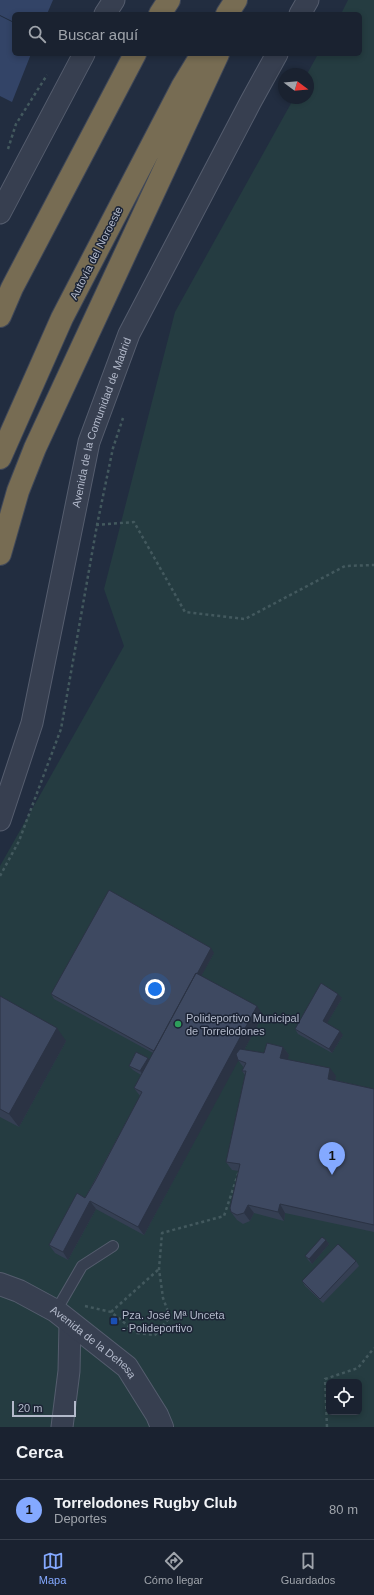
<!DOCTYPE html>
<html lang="es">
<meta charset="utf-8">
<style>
body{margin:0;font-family:Arial,sans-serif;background:#272f3c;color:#f1f3f6}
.controls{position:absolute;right:12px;bottom:12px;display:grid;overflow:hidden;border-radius:6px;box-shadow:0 2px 6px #0003}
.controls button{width:36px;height:36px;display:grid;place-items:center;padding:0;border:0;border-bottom:1px solid #383f4c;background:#1a2230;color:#f1f3f6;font:20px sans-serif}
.compass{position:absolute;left:278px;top:68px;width:36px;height:36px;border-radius:50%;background:#1a2230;box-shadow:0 2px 6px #0003;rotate:106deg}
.scale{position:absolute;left:12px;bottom:10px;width:64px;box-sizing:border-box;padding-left:4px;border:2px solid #b3bacb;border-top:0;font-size:11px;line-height:14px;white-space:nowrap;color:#b3bacb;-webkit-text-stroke:3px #1c2435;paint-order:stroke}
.you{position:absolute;left:155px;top:989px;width:14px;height:14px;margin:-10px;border:3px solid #fff;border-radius:50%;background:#1a73e8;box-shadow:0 0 0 6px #1a73e833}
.badge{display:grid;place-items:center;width:26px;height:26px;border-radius:50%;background:#84a9ff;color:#111;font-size:13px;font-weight:700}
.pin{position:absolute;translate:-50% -33px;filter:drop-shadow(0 1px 2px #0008)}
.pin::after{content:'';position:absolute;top:21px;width:14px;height:12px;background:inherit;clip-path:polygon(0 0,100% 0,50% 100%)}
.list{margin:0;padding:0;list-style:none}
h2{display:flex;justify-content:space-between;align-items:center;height:52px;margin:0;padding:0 16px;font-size:17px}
h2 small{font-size:13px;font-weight:400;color:#9fa4ab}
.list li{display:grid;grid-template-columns:26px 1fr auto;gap:12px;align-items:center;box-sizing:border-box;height:60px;padding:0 16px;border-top:1px solid #383f4c}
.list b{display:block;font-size:15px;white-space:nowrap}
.list p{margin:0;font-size:13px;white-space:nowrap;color:#9fa4ab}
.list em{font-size:13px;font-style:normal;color:#9fa4ab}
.icon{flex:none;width:22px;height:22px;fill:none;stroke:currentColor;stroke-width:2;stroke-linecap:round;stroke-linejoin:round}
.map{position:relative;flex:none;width:374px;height:1427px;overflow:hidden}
.search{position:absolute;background:#1a2230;box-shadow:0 2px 6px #0003;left:12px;right:12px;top:12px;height:44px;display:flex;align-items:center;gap:10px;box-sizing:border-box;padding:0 14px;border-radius:6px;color:#9fa4ab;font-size:15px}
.sheet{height:112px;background:#1a2230}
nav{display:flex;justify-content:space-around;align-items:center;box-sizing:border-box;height:56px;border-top:1px solid #383f4c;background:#1a2230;font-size:11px;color:#9fa4ab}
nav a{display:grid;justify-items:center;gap:2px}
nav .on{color:#84a9ff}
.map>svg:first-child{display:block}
.green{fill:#253c41;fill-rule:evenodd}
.water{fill:#334467}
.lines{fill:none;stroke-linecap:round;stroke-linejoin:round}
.service-casing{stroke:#555d6e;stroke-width:12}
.minor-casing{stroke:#555d6e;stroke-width:23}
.tertiary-casing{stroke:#555d6e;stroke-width:24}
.motorway-casing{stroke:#3f4758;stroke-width:24}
.path{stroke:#43595e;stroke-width:2.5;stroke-dasharray:3 3;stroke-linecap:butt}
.service{stroke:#373f50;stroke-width:10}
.minor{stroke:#373f50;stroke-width:21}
.tertiary{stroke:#373f50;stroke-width:22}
.motorway{stroke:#776c53;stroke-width:22}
.wall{fill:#353f53}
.shaded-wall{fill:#2b3344}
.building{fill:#3e4961;stroke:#2b3344}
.leisure-dot{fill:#2e9e5b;stroke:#1c2435;stroke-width:1.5}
.transit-dot{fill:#1a4fb4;stroke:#1c2435;stroke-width:1.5}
.labels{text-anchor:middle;stroke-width:3;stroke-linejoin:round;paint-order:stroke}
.street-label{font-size:11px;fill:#b3bacb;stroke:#1c2435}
.poi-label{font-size:11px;fill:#b3bacb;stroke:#1c2435;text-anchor:start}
</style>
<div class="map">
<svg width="374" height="1427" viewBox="0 0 374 1427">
<rect width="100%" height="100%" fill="#222d40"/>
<path class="green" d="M348 0H374V1427H0V866L124 646 104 589 175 312 294 98H308L307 74 318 54H360V14H341ZM329 1382H359V1412H329Z"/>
<path class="water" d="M0 0H53L47 14H14V22L0 15Z
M0 16 14 23V54H31L12 102 0 96Z"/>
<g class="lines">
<g class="service-casing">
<path id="service" d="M56 1311 82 1266 113 1246"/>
</g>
<g class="minor-casing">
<g id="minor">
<path d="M105 14 114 0"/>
<path d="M300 14 308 0"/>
<path d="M0 213 84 54"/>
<path id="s1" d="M0 820 32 723 89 442 129 334 250 103 277 54"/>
<path d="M62 1427 69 1371 70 1323"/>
</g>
</g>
<g class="tertiary-casing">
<g id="tertiary">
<path id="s2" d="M0 1284 19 1291 56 1311 127 1367 157 1415 162 1427"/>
</g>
</g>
<g class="motorway-casing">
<path id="motorway" d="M160 14 169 0
M227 14 236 0
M0 316 12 288 135 54
M0 458 62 318 182 87 202 54
M0 554 18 491 35 448 218 54"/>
</g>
<path class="path" d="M8 149 16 124 47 75
M96 525 134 522 185 612 245 619 345 566 374 565
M0 876 19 841 61 729 97 525 113 448 123 418
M85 1306 111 1312 137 1333 155 1335 170 1317 163 1298 159 1269 162 1233 224 1216 239 1171
M111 1312 159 1269
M327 1427 325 1379 358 1368 374 1348"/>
<use href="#service" class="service"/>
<use href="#minor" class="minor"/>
<use href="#tertiary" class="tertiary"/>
<use href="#motorway" class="motorway"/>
</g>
<path class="wall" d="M214 953 201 976 263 1015 244 1050 264 1053 283 1047 289 1055 287 1059 336 1076 335 1080 374 1089V1232L285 1213 284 1221 254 1213 250 1221 243 1224 237 1220 231 1212 239 1171 232 1170 226 1162 245 1075 242 1071 244 1068 238 1060 144 1235 96 1209 68 1260 55 1253 49 1245 85 1198 140 1096 134 1088 141 1075 133 1070 129 1066 149 1060 153 1053 54 999 51 994Z
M0 996 66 1041 19 1127 0 1117Z
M342 998 327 1023 343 1035 332 1053 298 1034 295 1029Z
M326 1240 329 1244 312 1264 308 1260 305 1256Z
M356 1261 359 1266 323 1303 305 1286 302 1281Z"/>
<path class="shaded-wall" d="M211 948 214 953 157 1056 154 1051Z
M338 994 342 998 326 1025 323 1021Z
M257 1006 263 1015 144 1235 138 1227Z
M57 1028 66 1041 19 1127 9 1114Z
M340 1031 343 1035 332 1053 329 1049Z
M283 1047 289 1055 286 1066 280 1058Z
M148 1058 151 1062 144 1076 140 1071Z
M330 1068 336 1076 334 1087 328 1079Z
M90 1201 96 1209 68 1260 63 1252Z
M280 1204 285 1213 284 1221 278 1212Z
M248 1205 254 1213 250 1221 244 1213Z
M326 1240 329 1244 312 1264 309 1259Z"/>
<path class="building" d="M109 890 211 948 197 974 196 973 154 1051 51 994Z
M196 973 257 1006 138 1227 90 1201 63 1252 49 1245 77 1193 85 1198 95 1181 142 1092 134 1088Z
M321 983 338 994 323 1021 340 1031 329 1049 295 1029Z
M0 996 57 1028 9 1114 0 1109Z
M267 1043 283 1047 280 1058 330 1068 328 1079 374 1089V1225L280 1204 278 1212 248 1205 244 1213 237 1215 231 1212 230 1208 240 1164 226 1162 246 1071H242L246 1063 238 1060 236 1054 240 1049 264 1053Z
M136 1052 148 1058 140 1071 129 1066Z
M322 1237 326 1240 309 1259 305 1256Z
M338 1244 356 1261 320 1299 302 1281Z"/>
<circle class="leisure-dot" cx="178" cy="1024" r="4"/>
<rect class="transit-dot" x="110" y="1317" width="8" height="8" rx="2"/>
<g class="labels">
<g class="street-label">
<text transform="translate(96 253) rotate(-63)" y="4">Autovía del Noroeste</text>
<text dy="4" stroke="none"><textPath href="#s1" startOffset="411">Avenida de la Comunidad de Madrid</textPath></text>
<text dy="4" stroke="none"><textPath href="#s2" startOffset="111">Avenida de la Dehesa</textPath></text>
</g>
<g class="poi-label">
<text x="186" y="1022">Polideportivo Municipal<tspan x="186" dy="13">de Torrelodones</tspan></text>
<text x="122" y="1319">Pza. José Mª Unceta<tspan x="122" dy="13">- Polideportivo</tspan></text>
</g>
</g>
</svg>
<div class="controls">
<button><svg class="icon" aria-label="locate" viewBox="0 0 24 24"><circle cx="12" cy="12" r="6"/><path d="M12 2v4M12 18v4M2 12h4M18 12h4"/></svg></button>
</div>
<svg class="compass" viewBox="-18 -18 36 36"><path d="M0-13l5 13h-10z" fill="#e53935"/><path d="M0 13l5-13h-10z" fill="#9fa4ab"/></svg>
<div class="scale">20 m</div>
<div class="you"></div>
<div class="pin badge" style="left:332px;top:1175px">1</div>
<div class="search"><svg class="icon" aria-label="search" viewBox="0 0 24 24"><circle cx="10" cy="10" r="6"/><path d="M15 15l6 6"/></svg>Buscar aquí</div>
</div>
<section class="sheet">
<h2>Cerca<small></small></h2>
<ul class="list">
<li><span class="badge">1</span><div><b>Torrelodones Rugby Club</b><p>Deportes</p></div><em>80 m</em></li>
</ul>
</section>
<nav>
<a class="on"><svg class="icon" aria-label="map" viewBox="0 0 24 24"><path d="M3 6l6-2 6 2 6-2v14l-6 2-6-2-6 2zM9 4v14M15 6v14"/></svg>Mapa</a>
<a><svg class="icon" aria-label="directions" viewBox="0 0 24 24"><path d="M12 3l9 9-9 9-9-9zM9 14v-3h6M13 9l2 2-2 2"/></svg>Cómo llegar</a>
<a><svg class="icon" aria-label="saved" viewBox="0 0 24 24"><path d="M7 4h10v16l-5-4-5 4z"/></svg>Guardados</a>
</nav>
